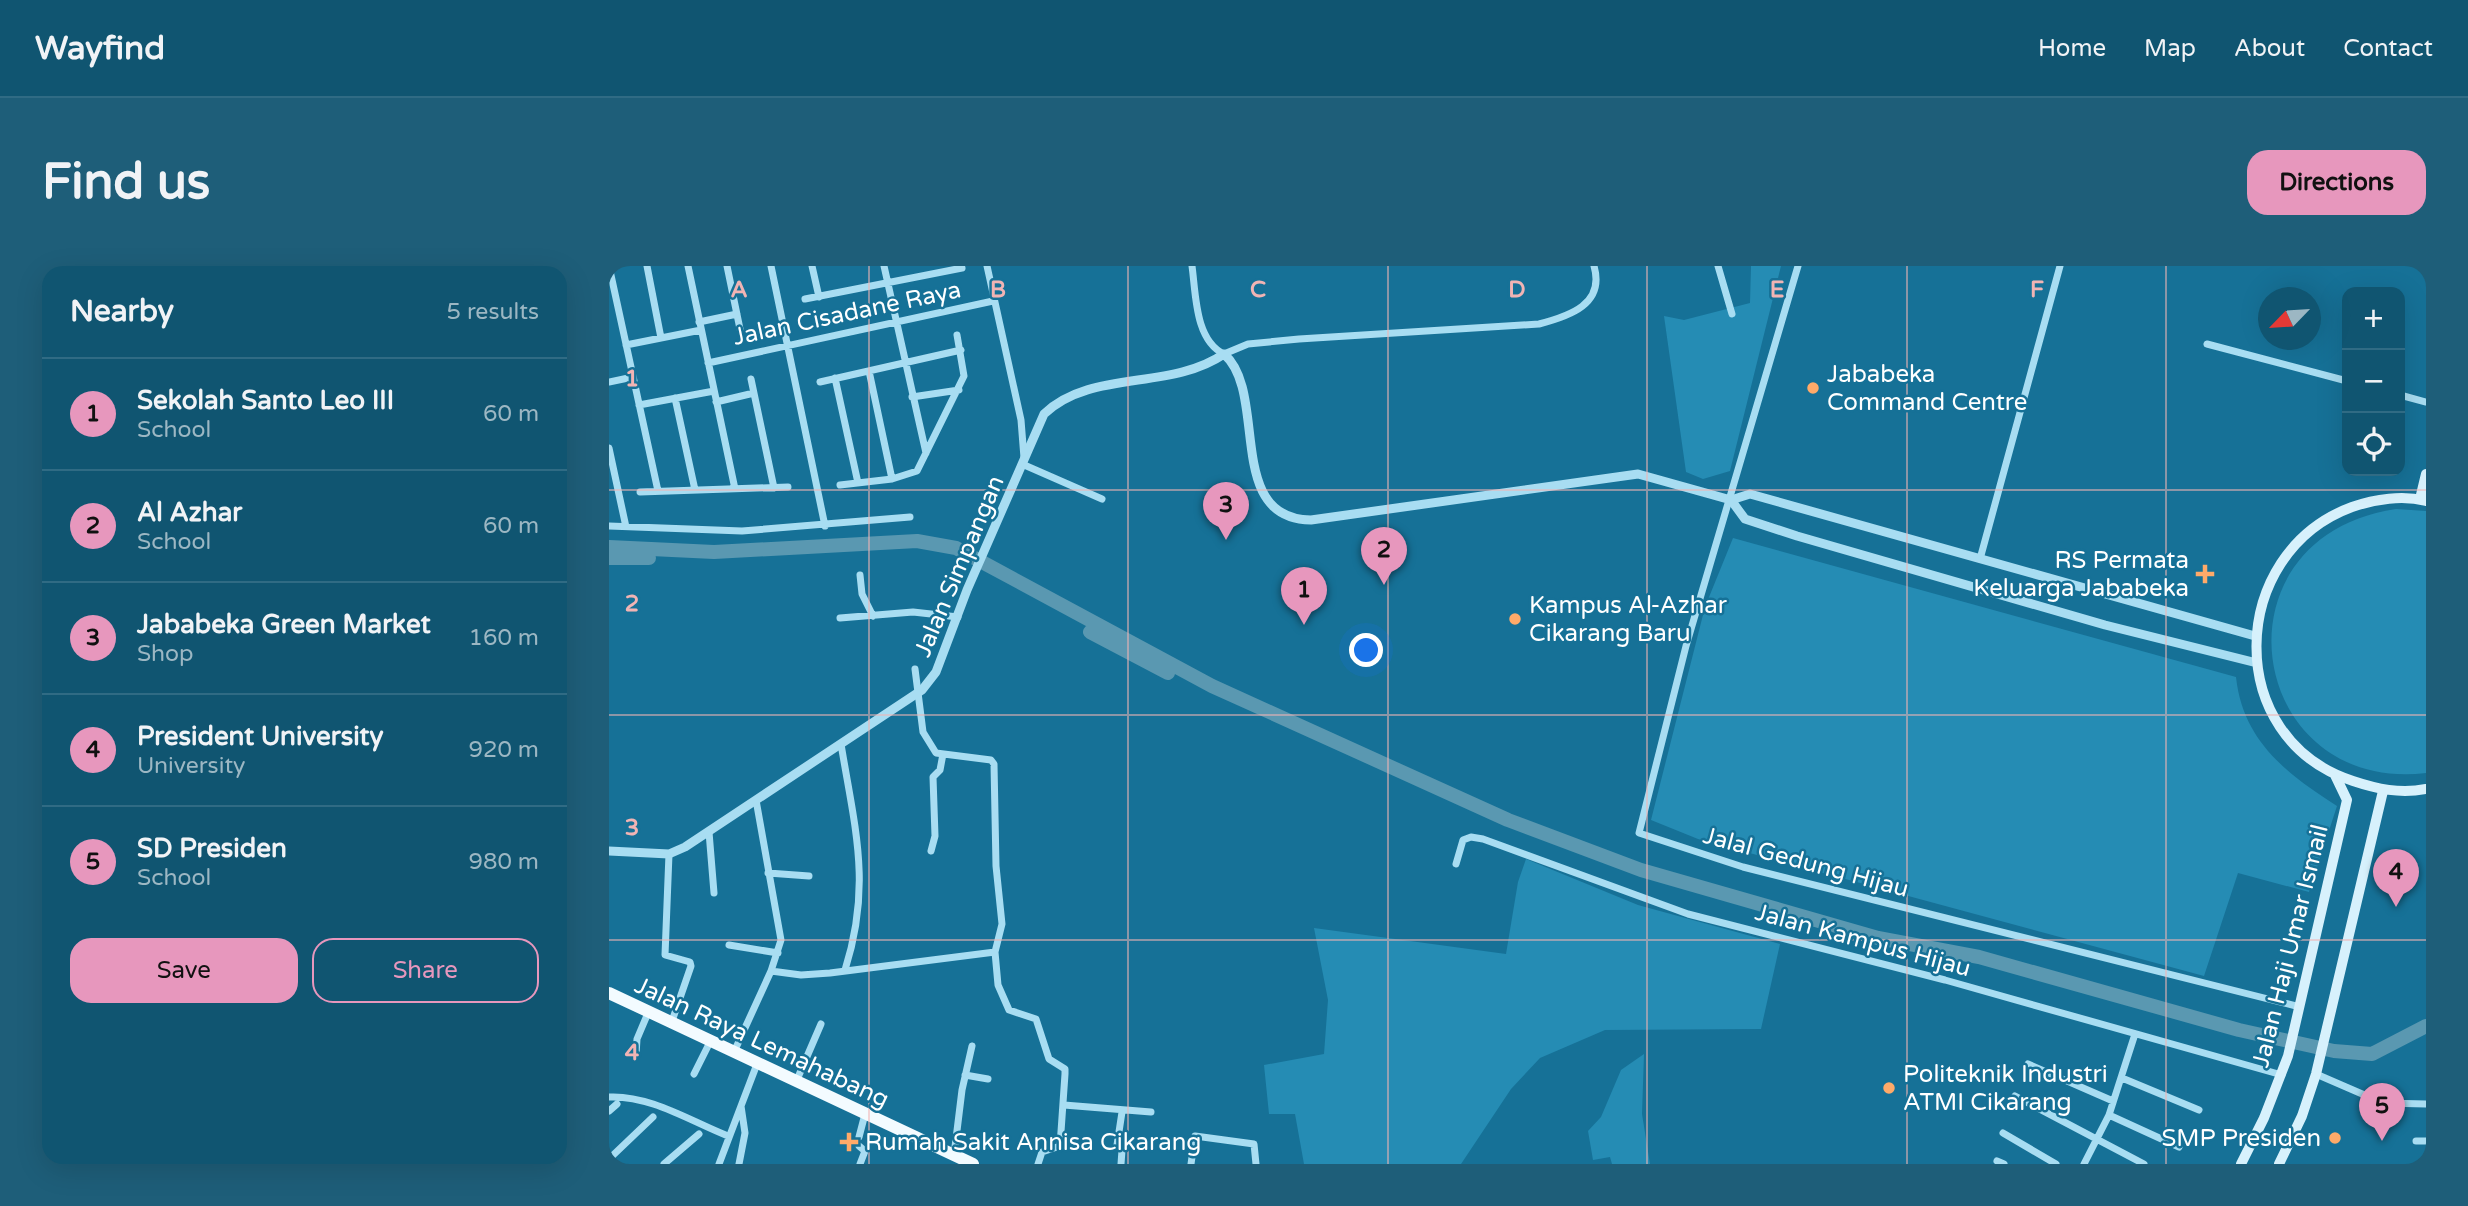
<!DOCTYPE html>
<meta charset="utf-8">
<style>
body{margin:0;font-family:"Varela Round",sans-serif;background:#1e5e79;color:#f1f3f6}
.controls{position:absolute;right:21px;top:21px;display:grid;overflow:hidden;border-radius:14px;box-shadow:0 7px 28px #0002}
.controls button{width:63px;height:63px;display:grid;place-items:center;padding:0;border:0;border-bottom:2px solid #306b84;background:#105571;color:#f1f3f6;font:35px sans-serif}
.compass{position:absolute;left:1649px;top:21px;width:63px;height:63px;border-radius:50%;background:#105571;box-shadow:0 7px 28px #0002;rotate:245deg}
.you{position:absolute;left:758px;top:385px;width:24px;height:24px;margin:-18px;border:5px solid #fff;border-radius:50%;background:#1a73e8;box-shadow:0 0 0 10px #1a73e833}
.badge{display:grid;place-items:center;width:46px;height:46px;border-radius:50%;background:#e797bd;color:#111;font-size:23px;font-weight:700}
.pin{position:absolute;translate:-50% -58px;filter:drop-shadow(0 2px 4px #0008)}
.pin::after{content:'';position:absolute;top:37px;width:24px;height:21px;background:inherit;clip-path:polygon(0 0,100% 0,50% 100%)}
.list{margin:0;padding:0;list-style:none}
h2{display:flex;justify-content:space-between;align-items:center;height:91px;margin:0;padding:0 28px;font-size:30px}
h2 small{font-size:23px;font-weight:400;color:#9cb7c3}
.list li{display:grid;grid-template-columns:46px 1fr auto;gap:21px;align-items:center;box-sizing:border-box;height:112px;padding:0 28px;border-top:2px solid #306b84}
.list b{display:block;font-size:26px;white-space:nowrap}
.list p{margin:0;font-size:23px;white-space:nowrap;color:#9cb7c3}
.list em{font-size:23px;font-style:normal;color:#9cb7c3}
.actions{display:flex;gap:14px;padding:21px 28px}
.actions a{flex:1;padding:16px 0;border:2px solid #e797bd;border-radius:21px;text-align:center;font-size:24px;color:#e797bd}
.actions .main{background:#e797bd;color:#111}
.icon{flex:none;width:38px;height:38px;fill:none;stroke:currentColor;stroke-width:2;stroke-linecap:round;stroke-linejoin:round}
.map{position:relative;flex:none;width:1817px;height:898px;overflow:hidden;border-radius:21px}
header{display:flex;align-items:center;gap:42px;box-sizing:border-box;height:98px;padding:0 35px;background:#105571;border-bottom:2px solid #306b84}
header strong{font-size:33px}
nav{display:flex;gap:38px;margin-inline-start:auto;font-size:24px}
.intro{display:flex;align-items:center;justify-content:space-between;box-sizing:border-box;height:168px;padding:0 42px}
h1{margin:0;font-size:49px}
.button{padding:18px 32px;border-radius:21px;background:#e797bd;color:#111;font-size:24px;font-weight:700}
main{display:flex;gap:42px;padding:0 42px}
aside{flex:1;background:#105571;border-radius:21px;box-shadow:0 7px 28px #0002}
.map>svg:first-child{display:block}
.green{fill:#258cb4}
.lines{fill:none;stroke-linecap:round;stroke-linejoin:round}
.river{stroke:#5a98b1;stroke-width:14}
.minor{stroke:#a8ddf2;stroke-width:7}
.tertiary{stroke:#a8ddf2;stroke-width:9}
.secondary{stroke:#d7f1fc;stroke-width:10}
.primary{stroke:#f3fbff;stroke-width:12}
.grid{fill:none;stroke:#f1b4b4;stroke-width:2;stroke-opacity:0.55}
.poi-dot{fill:#ffaa69;stroke:#167197;stroke-width:2.5}
.labels{text-anchor:middle;stroke-width:5;stroke-linejoin:round;paint-order:stroke}
.street-label{font-size:24px;fill:#fff;stroke:#167197}
.poi-label{font-size:24px;fill:#fff;stroke:#167197;text-anchor:start}
.grid-label{font-size:23px;text-anchor:middle;font-weight:bold;fill:#f1b4b4;stroke:#167197;stroke-width:5;stroke-linejoin:round;paint-order:stroke}
</style>
<header>
<strong>Wayfind</strong>
<nav><a>Home</a><a>Map</a><a>About</a><a>Contact</a></nav>
</header>
<div class="intro"><h1>Find us</h1><a class="button">Directions</a></div>
<main>
<aside>
<h2>Nearby<small>5 results</small></h2>
<ul class="list">
<li><span class="badge">1</span><div><b>Sekolah Santo Leo III</b><p>School</p></div><em>60 m</em></li>
<li><span class="badge">2</span><div><b>Al Azhar</b><p>School</p></div><em>60 m</em></li>
<li><span class="badge">3</span><div><b>Jababeka Green Market</b><p>Shop</p></div><em>160 m</em></li>
<li><span class="badge">4</span><div><b>President University</b><p>University</p></div><em>920 m</em></li>
<li><span class="badge">5</span><div><b>SD Presiden</b><p>School</p></div><em>980 m</em></li>
</ul>
<div class="actions"><a class="main">Save</a><a>Share</a></div>
</aside>
<div class="map">
<svg width="1817" height="898" viewBox="0 0 1817 898">
<rect width="100%" height="100%" fill="#167197"/>
<path class="green" d="M1142 0H1172L1121 205 1094 213 1077 206 1055 50 1075 54 1141 37Z
M1787 243 1817 245V507C1637 528 1598 271 1787 243Z
M1124 272 1627 411C1634 475 1677 507 1728 540L1700 626 1629 607 1595 710 1089 573 1042 554 1096 341Z
M917 593 1029 639 1171 678 1152 763 996 764 931 792 902 823 852 898H695L686 848H660L655 799 715 788 719 734 705 662 897 688 909 616Z
M1035 788 1033 848 1041 898H1003L1001 891 984 894 979 865 992 851 1012 804Z"/>
<g class="lines">
<path class="river" d="M0 281 105 286 308 275 347 282 603 420 899 554 1032 604 1269 672 1370 691 1630 764 1725 785 1763 788 1817 760
M0 292H40
M481 366 559 407"/>
<path class="minor" d="M0 0 49 225
M38 0 52 72
M79 0 126 223
M118 0 131 63
M162 0 216 260
M203 0 210 31
M275 0 317 187
M378 0 412 154 415 192
M583 0C587 29 586 74 615 88L639 78 690 73 930 58C961 50 996 38 985 0
M1109 0 1123 48
M1189 0 1077 380 1030 567 1134 601 1691 741
M196 33 353 2
M90 56 128 48
M1598 78 1738 115
M17 79 92 64
M99 97 384 35
M260 105 283 213
M226 112 249 217
M142 113 165 222
M0 116 24 111
M211 116 352 84
M1791 129 1817 136
M303 131 350 124
M66 132 86 224
M107 136 145 127
M30 139 105 125
M0 182 17 261
M413 198 493 233
M231 219 283 213 308 205 355 110 348 69
M31 226 179 221
M0 260 133 265 301 251
M1371 293 1451 0
M251 309 253 328 264 350
M231 352 304 346 349 351
M306 403 314 466 327 487 382 494 385 498 387 600 393 658 386 686 389 719 400 744 427 753 440 793 456 803V808L451 880 433 886 429 898
M232 478C246 563 263 619 236 704
M100 566 105 627
M322 585 326 570 324 511 331 504 334 488
M60 588 56 689 81 696 82 700 62 758
M847 598 854 574 862 571 874 573 1079 648 1336 714 1673 809
M159 607 200 610
M120 679 169 687
M162 705 192 709 221 707 386 686
M125 786 162 705 172 674 147 534
M27 789 28 773 39 747
M1419 798 1504 835
M85 808 101 776
M1707 808 1774 837 1817 838
M356 809 379 813
M1513 812 1590 844
M187 816 212 758
M1406 830 1535 898
M0 831C41 829 81 855 119 870
M455 839 542 846
M132 840 148 798
M0 845 8 838
M1500 849 1570 881
M1394 867 1447 898
M250 871 256 848
M1807 875H1817
M250 880 256 885 251 898
M345 889 353 824 363 780
M0 893 44 851
M1388 895 1395 898
M55 898 90 868
M110 898 132 840 136 867 130 898
M512 898 513 884 508 879 513 846
M582 898 586 870 645 878 647 898
M1475 898 1500 849 1526 768"/>
<path class="tertiary" d="M1122 234 1141 228 1646 370
M0 585 60 588 76 581 313 424 327 406 358 324 435 148C482 103 561 125 615 88 660 127 615 253 702 254L1029 208 1122 234 1136 253 1188 270 1496 359 1648 397"/>
<path class="secondary" d="M1811 233 1817 208
M1817 235C1794 229 1766 233 1743 241 1618 287 1613 473 1744 515 1768 523 1791 528 1817 523
M1632 898 1655 852 1679 790 1738 534 1726 509
M1670 898 1693 850 1707 808 1774 525"/>
<path class="primary" d="M0 727 364 898"/>
</g>
<path class="grid" d="M260 0V898M519 0V898M779 0V898M1038 0V898M1298 0V898M1557 0V898M0 224H1817M0 449H1817M0 674H1817"/>
<g class="poi-dot">
<circle cx="1204" cy="122" r="7"/>
<path d="M1592.5 297.5h7v7h7v7h-7v7h-7v-7h-7v-7h7z"/>
<circle cx="906" cy="353" r="7"/>
<circle cx="1280" cy="822" r="7"/>
<circle cx="1726" cy="872" r="7"/>
<path d="M236.5 865.5h7v7h7v7h-7v7h-7v-7h-7v-7h7z"/>
</g>
<g class="labels">
<g class="street-label">
<text transform="translate(238 47) rotate(-12)" y="8">Jalan Cisadane Raya</text>
<text transform="translate(350 300) rotate(-67)" y="8">Jalan Simpangan</text>
<text transform="translate(1197 596) rotate(15)" y="8">Jalal Gedung Hijau</text>
<text transform="translate(1254 674) rotate(15)" y="8">Jalan Kampus Hijau</text>
<text transform="translate(1681 680) rotate(-76)" y="8">Jalan Haji Umar Ismail</text>
<text transform="translate(153 776) rotate(25)" y="8">Jalan Raya Lemahabang</text>
</g>
<g class="poi-label">
<text x="1218" y="116">Jababeka<tspan x="1218" dy="28">Command Centre</tspan></text>
<text x="1580" y="302" text-anchor="end">RS Permata<tspan x="1580" dy="28">Keluarga Jababeka</tspan></text>
<text x="920" y="347">Kampus Al-Azhar<tspan x="920" dy="28">Cikarang Baru</tspan></text>
<text x="1294" y="816">Politeknik Industri<tspan x="1294" dy="28">ATMI Cikarang</tspan></text>
<text x="1712" y="880" text-anchor="end">SMP Presiden</text>
<text x="256" y="884">Rumah Sakit Annisa Cikarang</text>
</g>
</g>
<g class="grid-label">
<text x="130" y="31">A</text>
<text x="389" y="31">B</text>
<text x="649" y="31">C</text>
<text x="908" y="31">D</text>
<text x="1168" y="31">E</text>
<text x="1428" y="31">F</text>
<text x="23" y="120">1</text>
<text x="23" y="345">2</text>
<text x="23" y="569">3</text>
<text x="23" y="794">4</text>
</g>
</svg>
<div class="controls">
<button>+</button>
<button>−</button>
<button><svg class="icon" aria-label="locate" viewBox="0 0 24 24"><circle cx="12" cy="12" r="6"/><path d="M12 2v4M12 18v4M2 12h4M18 12h4"/></svg></button>
</div>
<svg class="compass" viewBox="-18 -18 36 36"><path d="M0-13l5 13h-10z" fill="#e53935"/><path d="M0 13l5-13h-10z" fill="#9cb7c3"/></svg>
<div class="you"></div>
<div class="pin badge" style="left:695px;top:359px">1</div>
<div class="pin badge" style="left:775px;top:319px">2</div>
<div class="pin badge" style="left:617px;top:274px">3</div>
<div class="pin badge" style="left:1787px;top:641px">4</div>
<div class="pin badge" style="left:1773px;top:875px">5</div>
</div>
</main>
